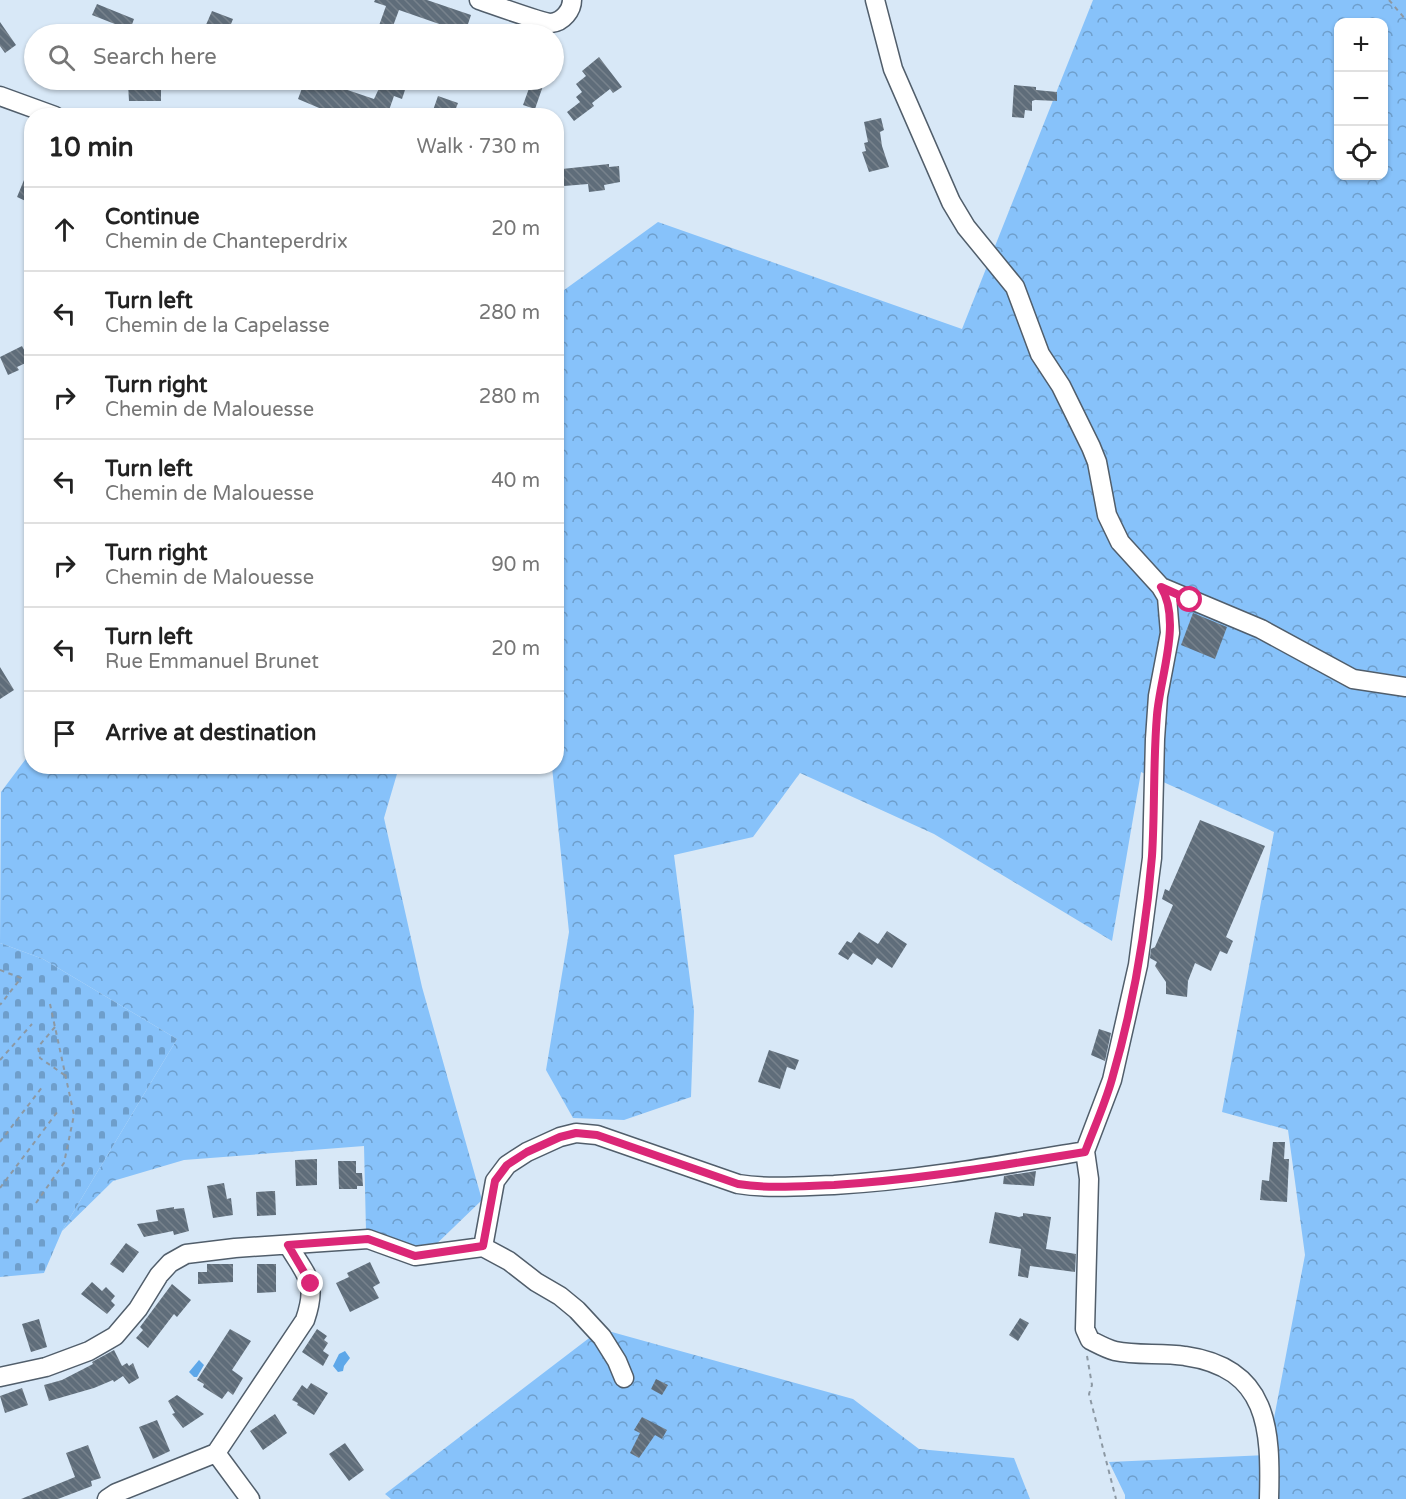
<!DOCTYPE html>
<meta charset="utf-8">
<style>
body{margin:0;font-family:"Varela Round",sans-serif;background:#f6f6f6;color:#222}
.controls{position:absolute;right:18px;top:18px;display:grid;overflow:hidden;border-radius:12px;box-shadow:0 2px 4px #0004}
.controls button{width:54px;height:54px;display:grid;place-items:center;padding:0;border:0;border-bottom:2px solid #e0e0e0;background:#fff;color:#222;font:30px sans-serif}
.stop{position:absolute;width:18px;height:18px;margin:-14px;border:4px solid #db2777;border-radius:50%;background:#fff}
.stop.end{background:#db2777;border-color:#fff;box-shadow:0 2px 6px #0008}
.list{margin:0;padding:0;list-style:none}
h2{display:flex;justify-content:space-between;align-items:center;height:78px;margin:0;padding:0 24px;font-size:26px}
h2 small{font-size:20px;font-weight:400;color:#767676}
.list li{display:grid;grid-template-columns:39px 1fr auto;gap:18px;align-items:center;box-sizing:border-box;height:84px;padding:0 24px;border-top:2px solid #e0e0e0}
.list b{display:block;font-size:22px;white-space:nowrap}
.list p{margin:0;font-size:20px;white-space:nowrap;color:#767676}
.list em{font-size:20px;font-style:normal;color:#767676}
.icon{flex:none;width:33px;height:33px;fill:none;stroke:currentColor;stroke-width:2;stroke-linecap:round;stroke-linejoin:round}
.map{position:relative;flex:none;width:1406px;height:1499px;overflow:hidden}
.search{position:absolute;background:#fff;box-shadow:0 2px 4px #0004;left:24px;top:24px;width:540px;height:66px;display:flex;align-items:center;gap:15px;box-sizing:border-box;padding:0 21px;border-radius:33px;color:#767676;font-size:22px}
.panel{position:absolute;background:#fff;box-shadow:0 2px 4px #0004;left:24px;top:108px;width:540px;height:666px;border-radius:24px}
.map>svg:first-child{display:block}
.forest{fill:url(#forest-crowns);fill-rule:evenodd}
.cemetery{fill:url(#cemetery-stones)}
.water{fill:#5da7e9}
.building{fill:url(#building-back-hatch)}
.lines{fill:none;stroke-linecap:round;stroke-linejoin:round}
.minor-casing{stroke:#515e6b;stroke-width:21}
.path{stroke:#8c98a3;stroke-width:2;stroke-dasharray:4.5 4.5;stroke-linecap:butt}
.minor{stroke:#fff;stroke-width:18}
.route{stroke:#db2777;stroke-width:8}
</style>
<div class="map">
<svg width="1406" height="1499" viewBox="0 0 1406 1499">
<defs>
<pattern id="forest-crowns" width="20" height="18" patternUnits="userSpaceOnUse" patternTransform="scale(1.5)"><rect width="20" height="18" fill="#87c2fa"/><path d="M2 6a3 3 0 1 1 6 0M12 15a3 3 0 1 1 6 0" fill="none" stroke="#6e9ecb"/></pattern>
<pattern id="cemetery-stones" width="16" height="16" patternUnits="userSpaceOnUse" patternTransform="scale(1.5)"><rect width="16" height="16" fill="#87c2fa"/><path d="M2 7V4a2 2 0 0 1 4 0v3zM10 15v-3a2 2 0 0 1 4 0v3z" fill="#6e9ecb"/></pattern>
<pattern id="building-back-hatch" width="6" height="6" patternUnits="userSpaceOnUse" patternTransform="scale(1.5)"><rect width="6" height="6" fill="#5f6d7a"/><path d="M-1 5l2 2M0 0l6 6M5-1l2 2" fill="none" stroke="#77828c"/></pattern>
</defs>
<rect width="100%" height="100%" fill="#d8e8f7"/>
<path class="forest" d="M1093 0H1406V1499H1125V1495L1109 1462 1267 1455 1305 1255 1288 1130 1222 1112 1274 832 1141 772 1112 941 934 834 800 773 753 837 674 855 694 1011 691 1097 624 1120 573 1118 546 1070 569 932 552 767 556 766V299L560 293 658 222 962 329ZM1338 22H1384V176H1338Z
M31 752 32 766 399 767 384 818 422 987 482 1200 426 1254 366 1231 364 1146 184 1160 113 1181 62 1231 177 1039 43 959 0 943 1 792Z
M601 1329 853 1399 919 1449 1014 1458 1030 1499H391L385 1494Z"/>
<path class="cemetery" d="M0 943 43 959 177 1039 62 1231 44 1273 0 1277Z"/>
<path class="water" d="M345 1351 350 1358 344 1366 343 1371 338 1372 333 1366 339 1354Z
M199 1360 204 1365 197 1377H194L189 1372Z"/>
<path class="building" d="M375 0H427L471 15 465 33 399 10 390 34H376L386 6 374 2Z
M97 4 134 19 130 30 92 15Z
M212 11 233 19 227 34H202Z
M0 22 16 45 5 53 0 46Z
M599 57 622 87 613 93 610 89 592 103 594 106 574 121 567 112 580 102 576 97 582 92 576 84 586 76 582 71Z
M139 80H152V84H161V101H129L128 84 139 83Z
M305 80H318L374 99 383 80 406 87 402 99 394 96 387 116H338L298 99Z
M532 80H545L535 109 523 105Z
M1014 85 1036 87V90L1057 92V101L1035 100 1032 101V111L1025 110 1024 118 1012 117Z
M438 96 458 103 453 116H431Z
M881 118 884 130 880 132 882 146 889 167 869 172 862 152 866 151 864 143 868 142 864 122Z
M31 163H32V204L17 197Z
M609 164V167L619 166 620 182 604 185 605 190 589 192 588 184 564 186 562 169Z
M22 346 30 361 17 367 19 370 8 375 0 357Z
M1193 613 1227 627 1215 659 1181 645Z
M0 667 14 690 0 699Z
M1200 820 1265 846 1226 937 1233 941 1227 954 1220 951 1211 971 1195 963 1188 981 1187 997 1166 994V982L1155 966 1157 962 1150 958 1151 949 1155 947 1173 905 1162 899 1165 889 1169 891Z
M887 931 907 944 892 968 877 958 872 965 853 953 848 960 838 954 847 941 851 943 859 932 878 944Z
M1099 1029 1111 1033 1105 1061 1091 1055Z
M769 1050 799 1060 795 1070 787 1067 780 1089 758 1082Z
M1273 1142H1285L1284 1159H1289L1287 1202 1260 1200 1262 1180 1269 1181Z
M317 1159V1185L296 1186 295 1160Z
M338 1161H356V1173H362L363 1186H357V1189H339Z
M1036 1171 1034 1186 1003 1184 1004 1176Z
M224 1183 227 1199 231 1198 233 1215 213 1218 207 1186Z
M272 1191H275L276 1215 257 1216 256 1192Z
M174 1207V1209L184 1208 189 1231 174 1235 173 1231 144 1237 137 1224 158 1221 156 1210Z
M995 1212 1019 1217 1023 1216V1213L1051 1217 1046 1249 1076 1254 1075 1272 1030 1266 1028 1278 1018 1276 1021 1249 989 1243Z
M126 1243 139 1252 123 1273 110 1264Z
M370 1262 380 1283 373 1287 379 1298 350 1312 336 1283 349 1277 347 1273Z
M207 1264H233V1282L198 1284V1272H207Z
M257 1264H276V1292L257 1293Z
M92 1282 102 1291 106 1287 115 1296 111 1301 115 1305 107 1314 81 1294Z
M172 1284 191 1300 177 1317 174 1314 148 1348 136 1338 143 1330 140 1327Z
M1020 1318 1029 1323 1018 1341 1009 1335Z
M39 1319 47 1347 31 1352 22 1324Z
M230 1329 251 1341 232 1370 243 1378 233 1395 228 1391 222 1399 203 1387 204 1384 197 1380Z
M317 1329 327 1336 324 1340 328 1343 323 1351 329 1355 323 1366 302 1352Z
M114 1350 122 1366 127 1363 129 1366 133 1363 139 1378 129 1384 123 1376 114 1382 113 1380 94 1388 49 1401 44 1385 62 1380 93 1364 92 1362Z
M656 1379 668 1385 662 1395 651 1389Z
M311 1383 328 1393 314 1415 297 1405 298 1403 292 1400 302 1385 307 1389Z
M22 1388 28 1405 5 1413 0 1396Z
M177 1395 204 1414 183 1428 172 1414 175 1413 168 1401Z
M275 1414 287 1433 263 1450 250 1431Z
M642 1417 667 1430 662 1439 655 1435 639 1458 630 1453 640 1433 634 1430Z
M157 1420 170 1451 153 1459 139 1427Z
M345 1443 364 1470 349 1481 329 1454Z
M88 1445 101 1478 91 1481 92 1486 58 1499H21L75 1477 66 1453Z"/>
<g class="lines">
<g class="minor-casing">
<path id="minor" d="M479 0C491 4 543 23 551 23 563 22 572 10 572 0
M875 0 893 69 951 202 966 227 1015 287 1040 354 1061 386 1091 447 1097 462 1107 515 1120 542 1161 587 1167 597 1170 633 1158 696 1155 739 1152 858 1138 965 1112 1080 1085 1151 1089 1179 1085 1329 1090 1340C1098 1344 1107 1349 1115 1351 1137 1356 1162 1352 1185 1356 1269 1368 1271 1429 1269 1499
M0 96 55 116
M1161 587 1261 629 1353 679 1406 687
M483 1247 495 1181 507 1165 527 1152 560 1137 576 1133 597 1135 738 1184C770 1189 802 1186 834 1185 919 1180 1002 1165 1085 1151
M483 1247 509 1261 536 1282 560 1296 577 1310 602 1337 617 1361 624 1378
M0 1377 46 1367 89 1351 115 1336 138 1309 159 1275 170 1263 186 1254 235 1248 368 1239 415 1256 483 1247
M216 1453 250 1499
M107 1499 116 1493 216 1453 305 1320C318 1282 307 1277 288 1245"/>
</g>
<path class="path" d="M1389 0 1406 20
M0 970 21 978 0 1005
M55 1027 38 1047 40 1058 66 1076
M0 1060 32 1024
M0 1142 43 1086
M0 1188 58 1111
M36 1203 64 1163 74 1115 50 1004
M1087 1356 1092 1385 1089 1394 1116 1499"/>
<use href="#minor" class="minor"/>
</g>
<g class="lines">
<path class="route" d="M311 1284 288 1245 368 1239 415 1256 483 1246 495 1181 507 1165 527 1152 560 1137 576 1133 597 1135 738 1184C770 1189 802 1186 834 1185 919 1180 1002 1165 1085 1152 1094 1128 1105 1104 1112 1079 1133 1007 1146 931 1152 856 1155 809 1153 762 1157 715 1160 677 1182 621 1161 587L1190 600"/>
</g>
</svg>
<div class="controls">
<button>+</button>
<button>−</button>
<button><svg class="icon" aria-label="locate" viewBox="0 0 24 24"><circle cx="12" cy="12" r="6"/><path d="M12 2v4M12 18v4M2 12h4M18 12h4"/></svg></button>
</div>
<div class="stop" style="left:1190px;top:600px"></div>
<div class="stop end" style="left:311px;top:1284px"></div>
<div class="search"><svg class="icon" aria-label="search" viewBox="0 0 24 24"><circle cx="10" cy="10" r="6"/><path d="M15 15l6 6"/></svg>Search here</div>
<section class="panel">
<h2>10 min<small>Walk · 730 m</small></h2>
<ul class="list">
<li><svg class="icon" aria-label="ahead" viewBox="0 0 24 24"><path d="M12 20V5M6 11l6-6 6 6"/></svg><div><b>Continue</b><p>Chemin de Chanteperdrix</p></div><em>20 m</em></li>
<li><svg class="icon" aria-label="left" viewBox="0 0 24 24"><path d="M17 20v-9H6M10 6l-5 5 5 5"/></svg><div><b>Turn left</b><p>Chemin de la Capelasse</p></div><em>280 m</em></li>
<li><svg class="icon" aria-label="right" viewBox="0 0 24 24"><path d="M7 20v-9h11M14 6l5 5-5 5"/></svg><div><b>Turn right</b><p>Chemin de Malouesse</p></div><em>280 m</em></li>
<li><svg class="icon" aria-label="left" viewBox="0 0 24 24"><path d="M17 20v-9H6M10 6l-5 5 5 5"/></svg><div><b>Turn left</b><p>Chemin de Malouesse</p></div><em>40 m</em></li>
<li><svg class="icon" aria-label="right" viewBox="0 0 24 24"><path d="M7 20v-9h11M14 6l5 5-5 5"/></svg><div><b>Turn right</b><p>Chemin de Malouesse</p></div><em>90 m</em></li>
<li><svg class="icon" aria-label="left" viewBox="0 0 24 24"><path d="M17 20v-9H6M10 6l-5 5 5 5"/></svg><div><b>Turn left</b><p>Rue Emmanuel Brunet</p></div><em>20 m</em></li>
<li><svg class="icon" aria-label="arrive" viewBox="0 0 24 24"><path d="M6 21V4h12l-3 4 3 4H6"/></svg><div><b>Arrive at destination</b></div></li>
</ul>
</section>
</div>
